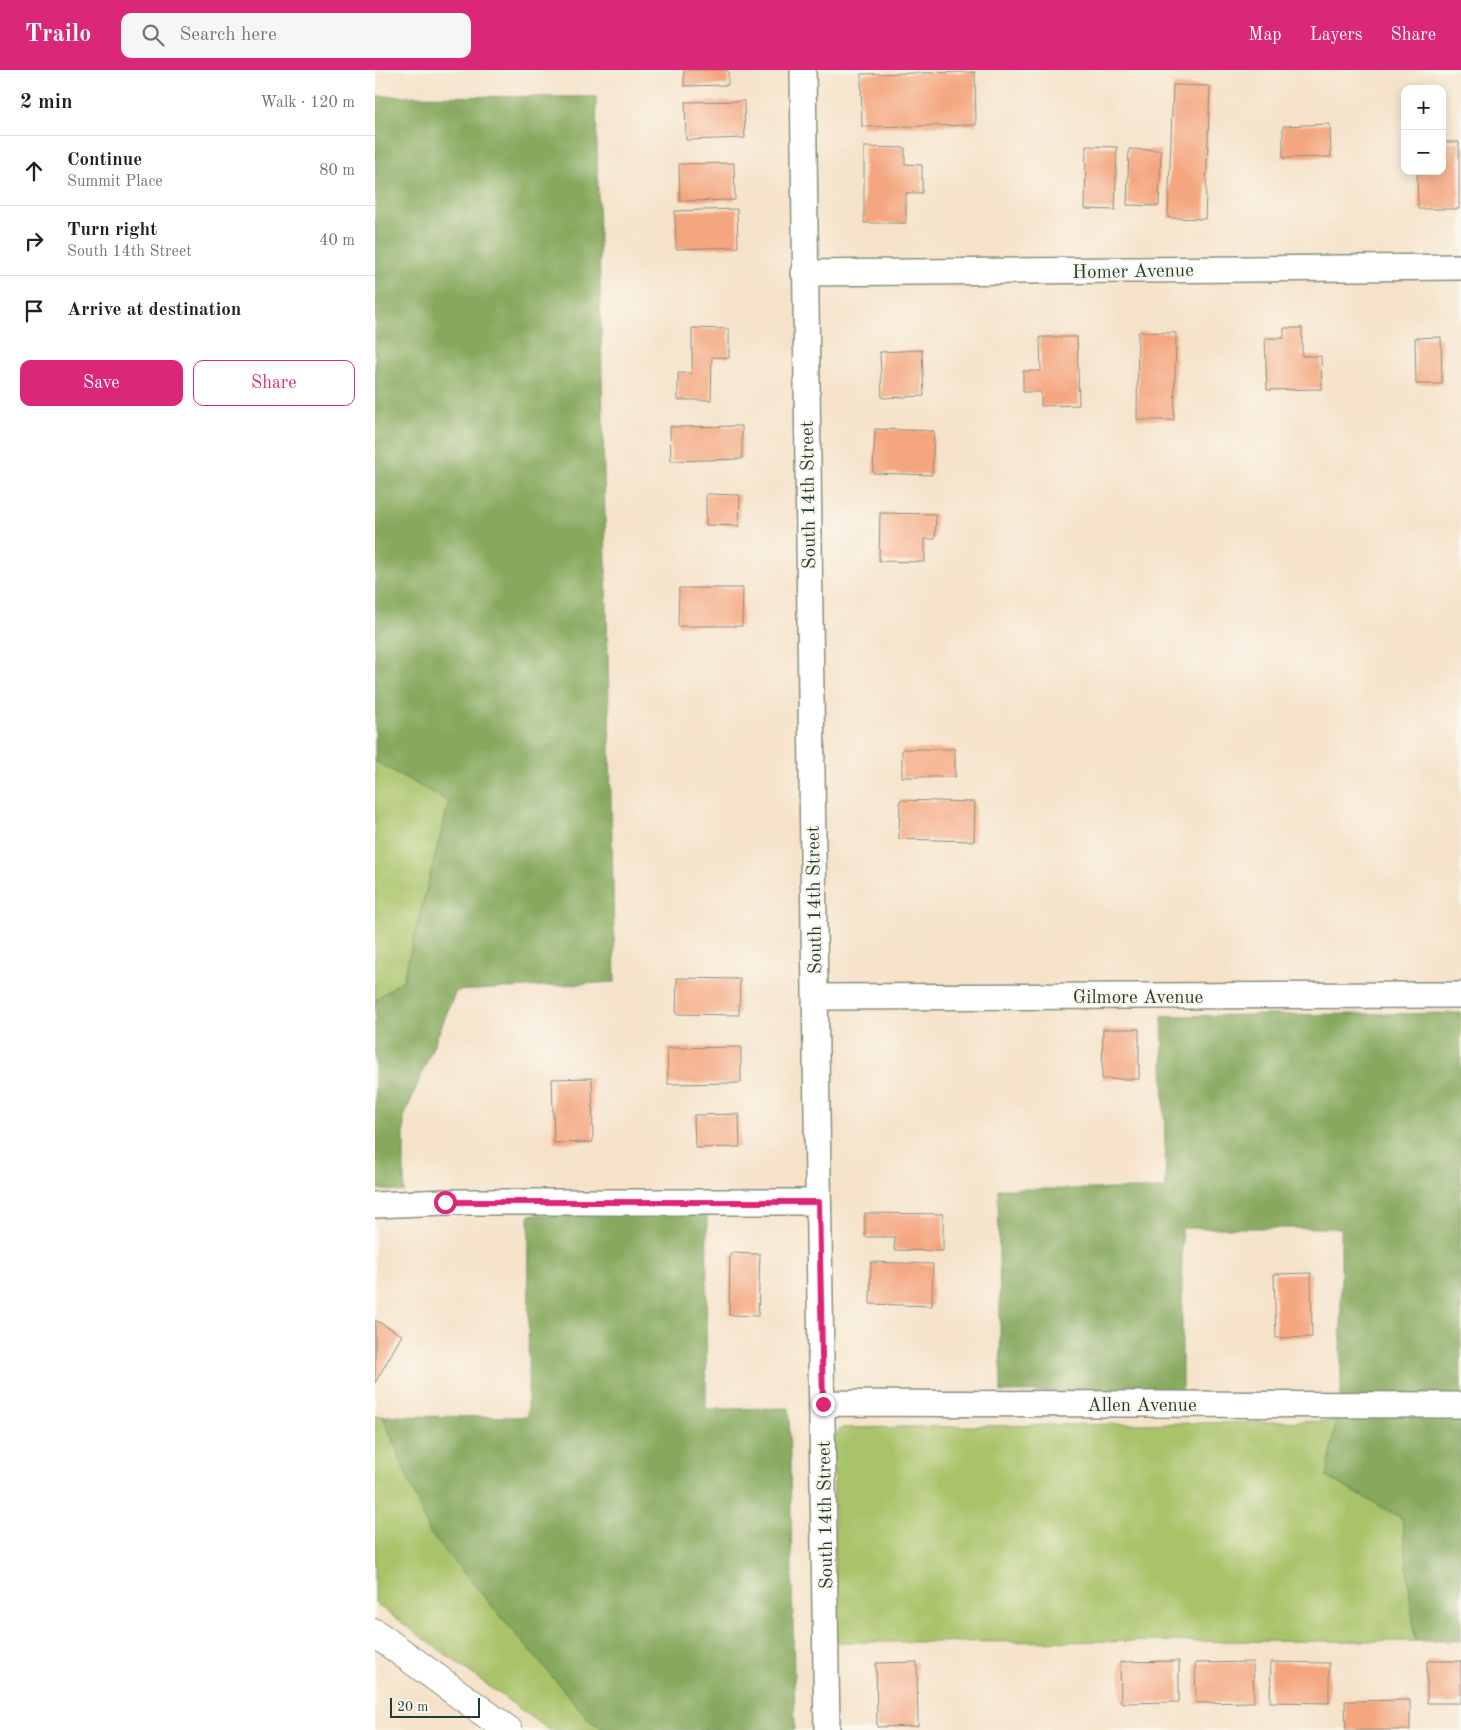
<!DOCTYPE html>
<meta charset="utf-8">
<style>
body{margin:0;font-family:"Old Standard TT",serif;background:#f6f6f6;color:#202124}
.controls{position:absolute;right:15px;top:15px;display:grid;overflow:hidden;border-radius:10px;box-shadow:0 2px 12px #0003}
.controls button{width:45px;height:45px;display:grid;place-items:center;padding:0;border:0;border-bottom:1px solid #e0e0e0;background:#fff;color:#202124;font:25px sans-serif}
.scale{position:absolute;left:15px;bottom:12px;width:90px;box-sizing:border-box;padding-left:5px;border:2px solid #1f3d34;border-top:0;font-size:14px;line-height:18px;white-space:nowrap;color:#1f3d34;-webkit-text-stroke:4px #fbf7ec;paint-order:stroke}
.stop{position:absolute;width:15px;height:15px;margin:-11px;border:4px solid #db2777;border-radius:50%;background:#fff}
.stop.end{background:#db2777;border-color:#fff;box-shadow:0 1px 5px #0008}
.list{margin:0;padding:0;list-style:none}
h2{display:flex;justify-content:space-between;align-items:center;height:65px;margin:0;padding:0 20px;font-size:21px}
h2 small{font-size:16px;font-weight:400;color:#757577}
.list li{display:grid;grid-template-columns:32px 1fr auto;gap:15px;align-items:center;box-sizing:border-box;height:70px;padding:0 20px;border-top:1px solid #e0e0e0}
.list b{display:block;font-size:19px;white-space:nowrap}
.list p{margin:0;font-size:16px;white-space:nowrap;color:#757577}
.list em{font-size:16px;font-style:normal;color:#757577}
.actions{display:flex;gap:10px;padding:15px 20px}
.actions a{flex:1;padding:11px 0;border:1px solid #db2777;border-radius:10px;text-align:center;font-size:18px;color:#db2777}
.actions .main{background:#db2777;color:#fff}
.icon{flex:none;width:28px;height:28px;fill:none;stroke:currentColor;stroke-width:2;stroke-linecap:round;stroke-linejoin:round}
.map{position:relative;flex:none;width:1086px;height:1660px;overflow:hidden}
header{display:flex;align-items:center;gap:30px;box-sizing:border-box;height:70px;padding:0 25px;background:#db2777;color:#fff}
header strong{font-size:24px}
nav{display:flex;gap:28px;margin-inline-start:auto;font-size:18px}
.search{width:350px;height:45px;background:#f6f6f6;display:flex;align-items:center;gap:12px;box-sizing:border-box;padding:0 18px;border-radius:10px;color:#757577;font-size:19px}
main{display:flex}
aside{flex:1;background:#fff}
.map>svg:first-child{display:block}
.green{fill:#a9c369;stroke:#64804e}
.forest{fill:#86a95d;stroke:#527348}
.building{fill:#f4a67f}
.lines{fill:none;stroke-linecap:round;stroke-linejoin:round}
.street-casing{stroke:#8a907e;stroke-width:28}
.highway-casing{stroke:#8a907e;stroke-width:30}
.street{stroke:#fff;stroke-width:25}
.highway{stroke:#fff;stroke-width:28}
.route{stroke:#db2777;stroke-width:6}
.labels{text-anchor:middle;stroke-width:4.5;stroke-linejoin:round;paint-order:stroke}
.street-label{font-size:19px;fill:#1f3d34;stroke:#fbf7ec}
</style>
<header>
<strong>Trailo</strong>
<div class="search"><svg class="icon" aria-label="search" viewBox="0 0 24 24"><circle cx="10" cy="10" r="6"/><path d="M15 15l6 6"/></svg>Search here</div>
<nav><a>Map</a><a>Layers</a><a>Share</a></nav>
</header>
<main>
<aside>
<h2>2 min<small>Walk · 120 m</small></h2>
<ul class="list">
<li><svg class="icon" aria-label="ahead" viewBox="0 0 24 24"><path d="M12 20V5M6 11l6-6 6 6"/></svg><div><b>Continue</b><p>Summit Place</p></div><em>80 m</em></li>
<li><svg class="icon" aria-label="right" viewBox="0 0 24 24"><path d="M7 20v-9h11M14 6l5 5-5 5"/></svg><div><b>Turn right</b><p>South 14th Street</p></div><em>40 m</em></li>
<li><svg class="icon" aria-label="arrive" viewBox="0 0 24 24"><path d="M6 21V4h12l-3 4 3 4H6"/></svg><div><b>Arrive at destination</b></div></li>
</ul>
<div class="actions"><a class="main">Save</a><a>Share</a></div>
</aside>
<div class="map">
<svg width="1086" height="1660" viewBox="0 0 1086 1660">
<rect width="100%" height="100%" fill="#fbf7ec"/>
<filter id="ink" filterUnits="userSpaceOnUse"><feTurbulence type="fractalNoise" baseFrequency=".02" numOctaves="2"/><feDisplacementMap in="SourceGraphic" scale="10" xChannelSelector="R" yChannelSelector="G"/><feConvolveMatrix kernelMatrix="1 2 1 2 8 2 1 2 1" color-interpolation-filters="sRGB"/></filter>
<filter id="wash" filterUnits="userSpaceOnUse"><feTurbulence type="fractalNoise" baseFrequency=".0096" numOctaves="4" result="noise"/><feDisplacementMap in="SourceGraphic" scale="20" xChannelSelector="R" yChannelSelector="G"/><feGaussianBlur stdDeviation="1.12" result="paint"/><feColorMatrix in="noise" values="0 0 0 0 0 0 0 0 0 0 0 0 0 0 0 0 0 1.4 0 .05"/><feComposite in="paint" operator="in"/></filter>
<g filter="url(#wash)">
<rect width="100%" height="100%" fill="#f5e2c9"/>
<path class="green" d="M0 691 74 732 28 910 0 930Z
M0 1346H8L55 1463 215 1651 231 1660H174L0 1533Z
M961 1351 952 1407 1027 1448 1040 1571 461 1572 458 1366 467 1358Z"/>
<path class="forest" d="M0 26 221 27 240 912 81 921 29 1047V1122L0 1119V930L28 910 74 732 0 691Z
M1086 943V1571H1040L1027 1448 952 1407 966 1320V1158H807V1321L626 1322 623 1119H791L787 946Z
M332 1144 331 1339 414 1338 420 1660H231L215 1651 55 1463 8 1346 153 1347 154 1145Z"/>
<g id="blocks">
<path class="building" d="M309 0H353V15L309 16Z
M600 2 601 55 487 57 486 4Z
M798 15 835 16 830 149 793 148Z
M369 31 370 68 311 70 310 32Z
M955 54 956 87 908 88V56Z
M1067 72H1084V139H1043L1042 101H1067Z
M711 76 742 77 740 140 710 139Z
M489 77 530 78V94L547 95V123H531V153H489Z
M754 79 786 80 784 136 752 135Z
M359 93 360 130 305 131 304 94Z
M362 139 363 177 301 179 300 141Z
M317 258 354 259V288L337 287 336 330H303V303H317Z
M909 258H927V286H946L947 319 892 320 890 268H909Z
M763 262 801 263 799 350H762Z
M665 267H702L704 335 666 336V322H648V301H666Z
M1066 267 1067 314H1041L1040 268Z
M547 280 549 326 507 328 505 282Z
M367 356V389L296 391 295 357Z
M500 359 559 361 557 405 498 403Z
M331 424 365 425 364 456 331 455Z
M505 443 561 444 560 469H550V492L504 491Z
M304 518H368L367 556H303Z
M527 679H580V707H527Z
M525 730 600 732 599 771 524 769Z
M302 908 365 909 364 945 301 944Z
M728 959H764V1009H727Z
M366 977V1013L293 1014 292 978Z
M217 1008 218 1072 179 1073 177 1009Z
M364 1044 365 1077 320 1078 319 1045Z
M490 1143 568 1144V1181L519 1180 520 1167H490Z
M355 1183 385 1184 383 1246 354 1245Z
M496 1192 558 1194 557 1236 495 1234Z
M936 1203 937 1267 901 1268 899 1204Z
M0 1250 27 1265 0 1313Z
M804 1591V1632L746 1633 745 1592Z
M1052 1591H1086V1633H1052Z
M542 1592 543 1656 502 1657 501 1593Z
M878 1592 879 1632 821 1633 820 1593Z
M896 1592 954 1593V1633L895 1632Z
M1035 1630V1660H971L970 1631Z"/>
</g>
</g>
<g filter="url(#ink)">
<use href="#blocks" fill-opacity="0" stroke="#8a907e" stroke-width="1"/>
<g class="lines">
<g class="street-casing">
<path id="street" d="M428 0C431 553 445 1107 452 1660
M429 203 1086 197
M440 927 1086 925
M0 1135 70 1132H443
M448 1333 1086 1335"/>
</g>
<g class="highway-casing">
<path id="highway" d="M0 1563 133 1660"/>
</g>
<use href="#street" class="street"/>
<use href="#highway" class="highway"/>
</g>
</g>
<g class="lines" filter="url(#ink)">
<path class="route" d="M70 1132H444L448 1334"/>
</g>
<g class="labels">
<g class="street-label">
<text transform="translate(758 200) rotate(-1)" y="7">Homer Avenue</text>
<text transform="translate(432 425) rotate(-91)" y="7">South 14th Street</text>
<text transform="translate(438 830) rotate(-91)" y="7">South 14th Street</text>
<text x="763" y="933">Gilmore Avenue</text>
<text x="767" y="1341">Allen Avenue</text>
<text transform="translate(449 1445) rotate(-91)" y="7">South 14th Street</text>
</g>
</g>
</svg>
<div class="controls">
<button>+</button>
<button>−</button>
</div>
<div class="scale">20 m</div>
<div class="stop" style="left:70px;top:1132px"></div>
<div class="stop end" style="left:448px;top:1334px"></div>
</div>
</main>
